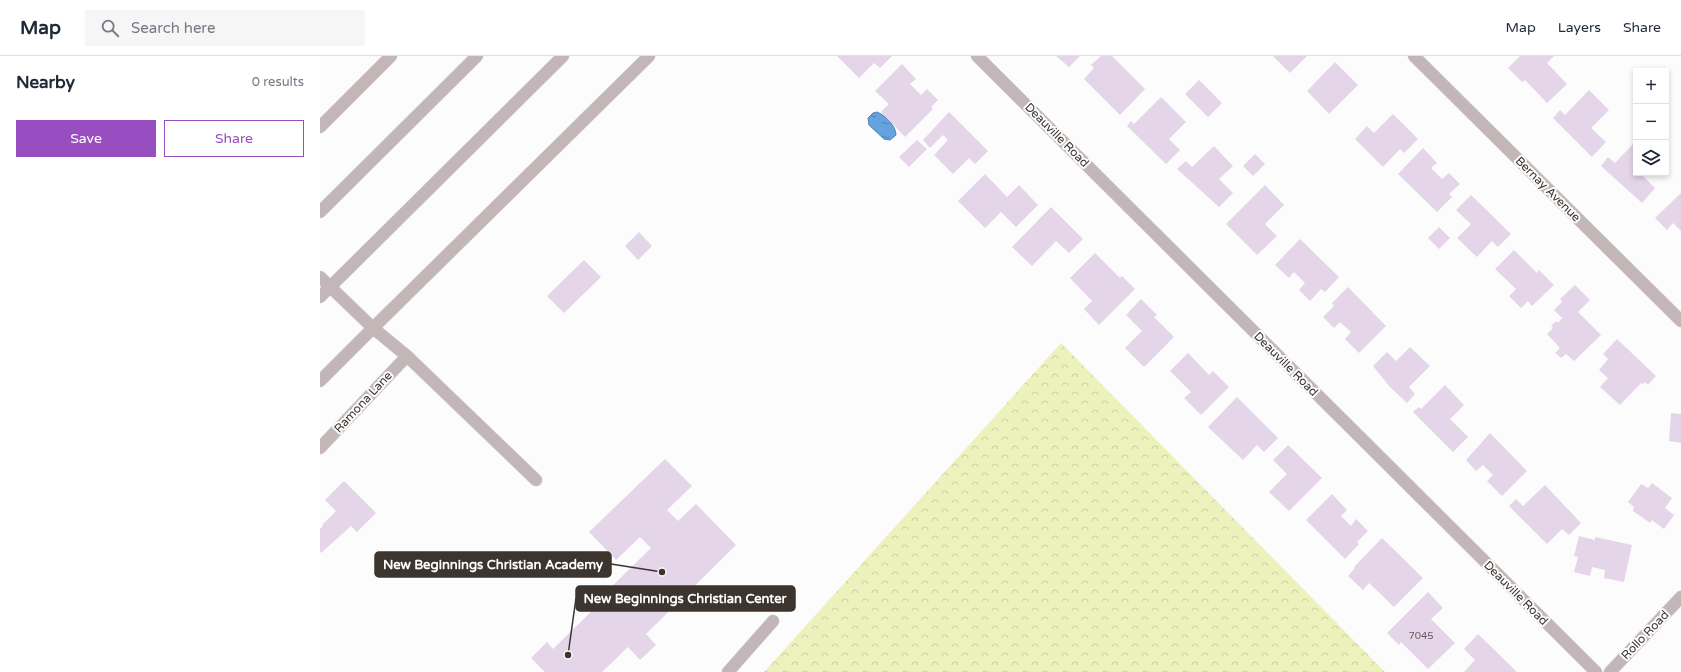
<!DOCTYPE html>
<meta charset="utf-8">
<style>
body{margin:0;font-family:"Varela Round",sans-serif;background:#f6f6f7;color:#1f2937}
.controls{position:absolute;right:12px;top:12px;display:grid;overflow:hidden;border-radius:0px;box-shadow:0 2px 6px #0003}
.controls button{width:36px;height:36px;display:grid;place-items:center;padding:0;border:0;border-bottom:1px solid #e0e1e3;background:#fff;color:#1f2937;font:20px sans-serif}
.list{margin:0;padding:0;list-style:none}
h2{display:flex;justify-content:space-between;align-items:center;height:52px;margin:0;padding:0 16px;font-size:17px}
h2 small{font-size:13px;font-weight:400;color:#747a83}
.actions{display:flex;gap:8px;padding:12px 16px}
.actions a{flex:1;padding:9px 0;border:1px solid #984ec1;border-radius:0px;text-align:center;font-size:14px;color:#984ec1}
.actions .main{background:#984ec1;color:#fff}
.icon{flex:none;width:22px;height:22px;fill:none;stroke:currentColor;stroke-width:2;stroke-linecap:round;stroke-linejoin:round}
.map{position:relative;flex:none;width:1361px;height:616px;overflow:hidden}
header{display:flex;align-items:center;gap:24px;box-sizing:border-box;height:56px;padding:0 20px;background:#fff;border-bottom:1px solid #e0e1e3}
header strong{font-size:19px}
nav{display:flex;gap:22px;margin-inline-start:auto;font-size:14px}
.search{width:280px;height:36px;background:#f6f6f7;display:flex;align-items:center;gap:10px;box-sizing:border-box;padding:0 14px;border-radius:0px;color:#747a83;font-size:15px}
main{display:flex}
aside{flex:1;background:#fff}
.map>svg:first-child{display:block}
.forest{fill:url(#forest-crowns)}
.water{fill:url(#water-ripples);stroke:#5881ab}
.building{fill:#e4d5e9}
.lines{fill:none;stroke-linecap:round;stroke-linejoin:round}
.minor-casing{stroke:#d9d8d7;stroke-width:13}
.minor{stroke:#c2b6b9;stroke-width:12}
.labels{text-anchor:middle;stroke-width:4;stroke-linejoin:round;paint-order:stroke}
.number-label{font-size:10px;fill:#665c5d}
.street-label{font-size:12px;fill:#3c342e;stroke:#fcfcfc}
.leader{fill:none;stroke:#3c342e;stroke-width:1.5}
.callout-dot{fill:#3c342e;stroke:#fcfcfc;stroke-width:1.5}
.callout{fill:#3c342e;stroke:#3c342e;stroke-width:1.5}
.callout-label{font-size:13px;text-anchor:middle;font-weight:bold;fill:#fff}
</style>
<header>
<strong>Map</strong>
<div class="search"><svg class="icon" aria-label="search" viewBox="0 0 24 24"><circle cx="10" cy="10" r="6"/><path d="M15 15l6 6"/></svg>Search here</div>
<nav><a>Map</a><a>Layers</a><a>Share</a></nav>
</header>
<main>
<aside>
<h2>Nearby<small>0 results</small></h2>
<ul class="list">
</ul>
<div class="actions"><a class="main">Save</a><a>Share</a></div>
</aside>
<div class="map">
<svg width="1361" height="616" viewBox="0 0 1361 616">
<defs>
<pattern id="forest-crowns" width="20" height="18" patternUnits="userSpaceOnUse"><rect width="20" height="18" fill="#edf1bb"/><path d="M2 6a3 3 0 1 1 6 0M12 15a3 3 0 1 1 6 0" fill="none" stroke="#cccfa1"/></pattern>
<pattern id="water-ripples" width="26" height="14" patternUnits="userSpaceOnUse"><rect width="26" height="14" fill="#64a2e0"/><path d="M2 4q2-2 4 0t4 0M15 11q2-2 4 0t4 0" fill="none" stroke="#5485b6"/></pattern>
</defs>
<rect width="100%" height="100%" fill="#fcfcfc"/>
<path class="forest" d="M741 287 1065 616H444Z"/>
<path class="water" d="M557 56C565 59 576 70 576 79L570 84 564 83 549 69 548 62 553 57Z"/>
<path class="building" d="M517 0H572L560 12 554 7 539 22Z
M736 0H760L749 11Z
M781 0H792L825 33 800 59 764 23 774 12 771 9Z
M953 0H987L970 17Z
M1200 0H1234L1227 7 1247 28 1227 47 1205 24 1202 26 1188 12Z
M1015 6 1038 29 1009 58 987 35Z
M582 8 596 23 590 28 601 39 607 33 618 44 611 51 613 53 585 81 561 56 569 48 555 35Z
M879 24 902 47 888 61 865 38Z
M1269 34 1289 54 1271 72 1286 86 1272 101 1233 62 1240 54 1245 59Z
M841 41 866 66 849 83 860 94 846 108 807 70 811 65 814 68Z
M629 56 668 95 655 108 649 102 633 118 614 99 628 84 623 79 610 92 603 84Z
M1073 58 1098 83 1084 97 1080 93 1063 111 1035 83 1047 70 1054 77Z
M597 84 607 93 589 111 579 101Z
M1315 86 1316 117H1323L1322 119 1335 132 1322 147 1281 110 1288 101 1295 107Z
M894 90 913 110 899 123 913 137 899 151 857 113 866 105 872 111Z
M1103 92 1117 107 1111 112 1122 123 1129 117 1140 128 1129 138 1132 141 1117 156 1078 118Z
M935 98 945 108 933 120 923 110Z
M665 118 687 141 699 129 718 149 696 171 681 156 665 172 638 145Z
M945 129 964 149 945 168 957 180 937 199 906 168Z
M1361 137V175L1353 167 1347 174 1335 162Z
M1151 139 1191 178 1178 191 1172 185 1157 201 1137 182 1151 168 1136 154Z
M731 151 763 183 749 197 736 185 712 210 692 191Z
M1119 171 1130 182 1119 193 1108 182Z
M319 176 332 190 318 204 305 190Z
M980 183 1019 221 1005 236 1001 233 990 245 979 234 985 227 974 216 969 222 955 209Z
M1194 194 1217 217 1219 214 1234 229 1212 250 1208 245 1201 252 1189 240 1196 233 1175 213Z
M775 197 800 222 802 220 815 233 779 269 764 253 772 245 750 222Z
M264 204 281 221 244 257 227 240Z
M1255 229 1270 244 1258 256 1281 279 1254 305 1246 298 1241 302 1235 297 1240 292 1227 278 1233 272 1231 270 1236 265 1238 267 1242 262 1234 254 1242 246 1240 243Z
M1028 231 1066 270 1039 297 1025 283 1031 276 1020 266 1014 272 1003 261 1014 250 1012 247Z
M821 243 837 259 834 261 854 281 824 311 805 292 822 275 806 259Z
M1297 283 1336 320 1328 329 1325 326 1323 328 1321 327 1300 349 1280 331 1288 322 1279 314 1288 303 1283 298Z
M1090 291 1110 310 1089 331 1095 338 1087 347 1069 330 1053 310 1067 296 1076 305Z
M868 297 889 319 893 315 909 331 881 359 864 342 871 336 850 315Z
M1125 329 1144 349 1130 363 1148 381 1133 396 1093 356 1099 351 1101 353Z
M917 341 958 382 944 396 937 389 923 404 888 371Z
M1351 357 1361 358V387L1349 385Z
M1170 377 1207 415 1182 440 1167 425 1173 419 1163 409 1156 415 1146 404Z
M968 389 1002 422 969 455 949 436 967 418 953 404Z
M345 403 372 430 347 454 358 465 376 448 416 489 326 578 336 589 320 604 308 591 282 616H225L211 602 227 586 233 593 280 547 276 543 283 536 284 538 331 492 320 481 296 504 269 476Z
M24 425 56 457 37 476 31 470 1 497 0 495V473L3 470 2 469 16 455 5 444Z
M1332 427 1352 442 1345 452 1354 459 1344 473 1332 464 1330 467 1313 455 1314 451 1308 446 1321 428 1328 432Z
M1225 429 1261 467 1249 479 1242 473 1227 488 1189 450 1196 443 1203 450Z
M1012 438 1027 454 1021 460 1031 470 1036 463 1048 475 1037 486 1039 488 1025 503 986 464Z
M1259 480 1275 484V481L1312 489 1304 526 1284 522 1285 514 1272 511 1270 520 1254 516 1258 501 1254 500Z
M1062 482 1103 522 1074 551 1049 527 1043 534 1028 520 1035 512 1034 511Z
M1108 536 1123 552 1111 563 1135 587 1108 613 1081 586 1079 589 1067 577Z
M1158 578 1197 616H1144L1155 604 1144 593Z"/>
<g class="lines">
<g class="minor-casing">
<path id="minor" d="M657 0 1276 616
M1094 0 1361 265
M0 71 71 0
M0 156 157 0
M0 221 53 272 0 325
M0 241 243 0
M0 392 87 300
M216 424 87 300 53 272 329 0
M408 616 453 565
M1290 616 1361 541"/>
</g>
<use href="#minor" class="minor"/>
</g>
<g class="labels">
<g class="number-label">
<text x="1101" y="583">7045</text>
</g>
<g class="street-label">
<text transform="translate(737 79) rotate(45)" y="4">Deauville Road</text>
<text transform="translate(1228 133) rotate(45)" y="4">Bernay Avenue</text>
<text transform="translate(966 308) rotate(45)" y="4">Deauville Road</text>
<text transform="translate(43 346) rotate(-47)" y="4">Ramona Lane</text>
<text transform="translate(1196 537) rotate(45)" y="4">Deauville Road</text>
<text transform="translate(1325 579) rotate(-46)" y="4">Rollo Road</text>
</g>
</g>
<path class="leader" d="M342 516L291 508M248 599L256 542"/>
<g class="callout-dot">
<circle cx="342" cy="516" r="4"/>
<circle cx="248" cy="599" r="4"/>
</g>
<g class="callout">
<rect x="55" y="496" width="236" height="25" rx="4"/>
<rect x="256" y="530" width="219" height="25" rx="4"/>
</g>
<g class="callout-label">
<text x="173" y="513">New Beginnings Christian Academy</text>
<text x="365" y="547">New Beginnings Christian Center</text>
</g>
</svg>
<div class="controls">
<button>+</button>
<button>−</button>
<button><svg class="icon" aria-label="layers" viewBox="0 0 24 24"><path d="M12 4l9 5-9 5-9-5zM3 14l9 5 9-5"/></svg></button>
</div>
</div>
</main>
